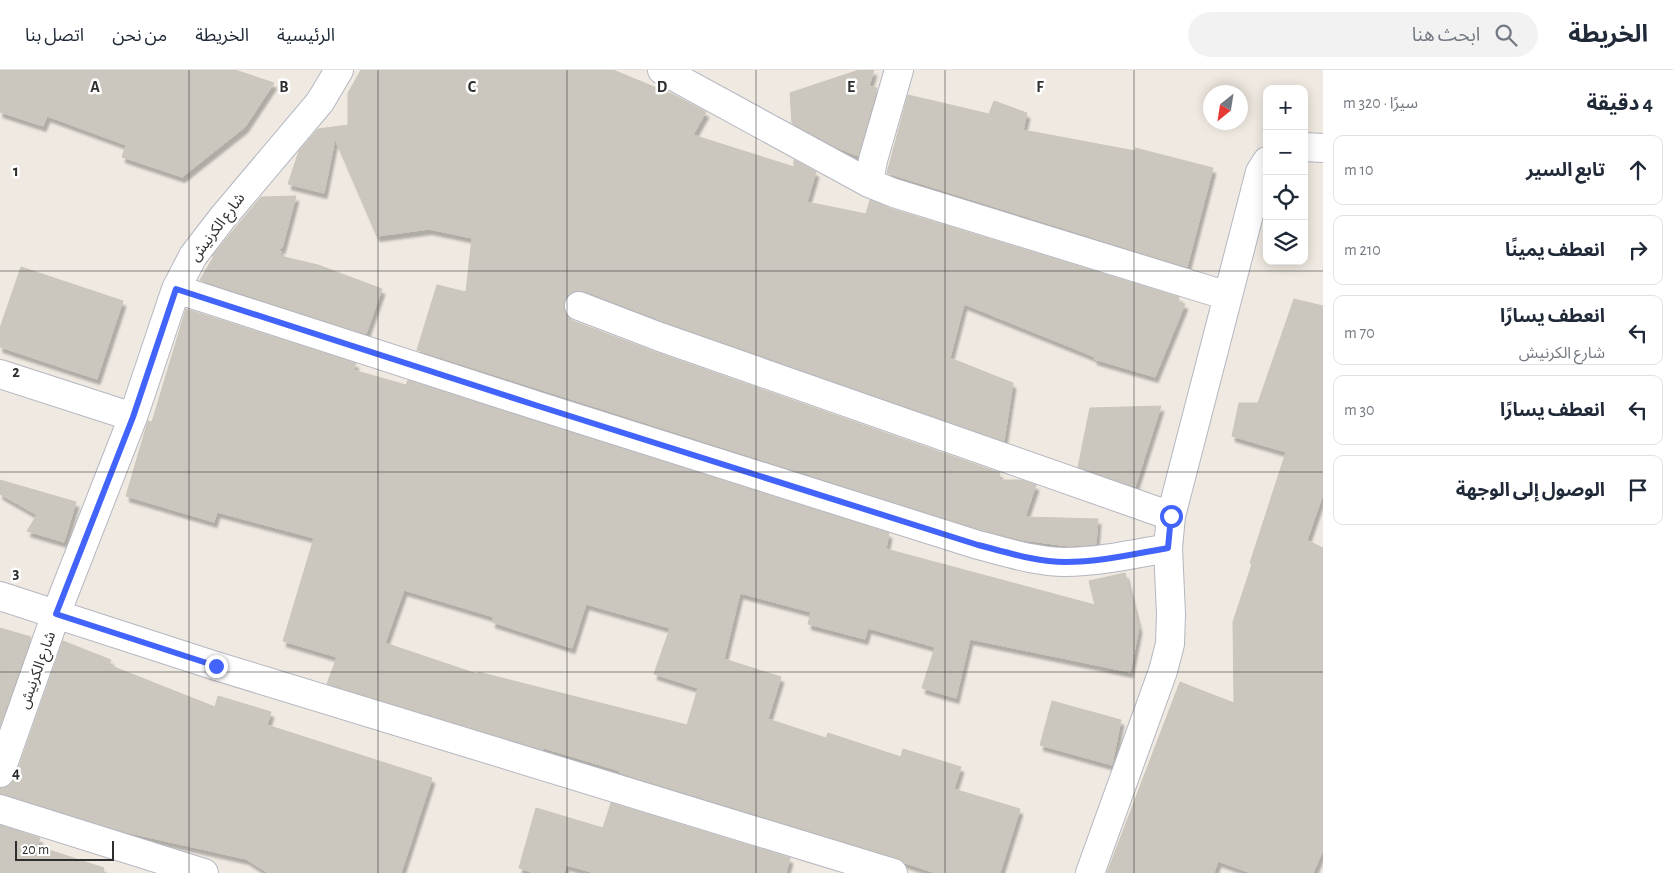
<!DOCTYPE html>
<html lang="ar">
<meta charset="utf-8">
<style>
body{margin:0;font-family:"Alegreya Sans","Noto Sans Arabic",sans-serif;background:#f2f2f3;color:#1f2937;direction:rtl}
.controls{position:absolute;right:15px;top:15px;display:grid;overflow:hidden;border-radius:10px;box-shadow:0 2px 12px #0003}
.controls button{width:45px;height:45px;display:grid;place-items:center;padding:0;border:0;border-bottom:1px solid #e0e1e3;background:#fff;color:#1f2937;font:25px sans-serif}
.compass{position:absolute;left:1203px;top:15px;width:45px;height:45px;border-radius:50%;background:#fff;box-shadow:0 2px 12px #0003;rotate:210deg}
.scale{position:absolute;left:15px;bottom:12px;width:99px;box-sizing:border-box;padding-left:5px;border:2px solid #2e2e2e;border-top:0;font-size:14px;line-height:18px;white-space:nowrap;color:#2e2e2e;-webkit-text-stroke:4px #fff;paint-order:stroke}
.stop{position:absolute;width:15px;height:15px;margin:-11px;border:4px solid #4264fb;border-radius:50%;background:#fff}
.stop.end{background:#4264fb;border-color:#fff;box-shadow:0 1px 5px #0008}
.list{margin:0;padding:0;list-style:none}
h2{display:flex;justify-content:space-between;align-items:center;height:65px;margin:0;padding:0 20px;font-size:21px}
h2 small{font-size:16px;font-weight:400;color:#747a83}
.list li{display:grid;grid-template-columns:32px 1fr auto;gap:15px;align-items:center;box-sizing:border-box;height:70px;margin:0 10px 10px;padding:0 10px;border:1px solid #e0e1e3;border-radius:10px}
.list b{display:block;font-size:19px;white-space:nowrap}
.list p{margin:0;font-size:16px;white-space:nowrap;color:#747a83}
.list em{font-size:16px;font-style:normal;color:#747a83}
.icon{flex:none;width:28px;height:28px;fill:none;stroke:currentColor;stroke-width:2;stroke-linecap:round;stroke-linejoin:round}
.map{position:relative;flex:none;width:1323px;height:803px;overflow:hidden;direction:ltr}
header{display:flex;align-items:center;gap:30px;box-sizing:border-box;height:70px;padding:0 25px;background:#fff;border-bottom:1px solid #e0e1e3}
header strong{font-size:24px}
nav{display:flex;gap:28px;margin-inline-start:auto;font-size:18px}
.search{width:350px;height:45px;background:#f2f2f3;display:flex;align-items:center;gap:12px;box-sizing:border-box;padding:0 18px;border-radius:28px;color:#747a83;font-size:19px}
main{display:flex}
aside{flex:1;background:#fff}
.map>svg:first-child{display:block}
.building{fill:#cbc7bf;stroke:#cbc5ba;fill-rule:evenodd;filter:url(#shadow)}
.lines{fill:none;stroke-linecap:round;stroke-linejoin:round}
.street-casing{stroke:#b4b7c1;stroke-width:30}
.street{stroke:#fff;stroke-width:28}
.route{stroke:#4264fb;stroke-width:6}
.grid{fill:none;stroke:#2e2e2e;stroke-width:1;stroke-opacity:0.55}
.labels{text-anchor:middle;stroke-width:5;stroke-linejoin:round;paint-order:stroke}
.street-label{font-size:15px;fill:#2e2e2e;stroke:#fff}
.grid-label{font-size:16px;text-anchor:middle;font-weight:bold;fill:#2e2e2e;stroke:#fff;stroke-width:5;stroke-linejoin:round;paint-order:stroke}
</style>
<header>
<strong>الخريطة</strong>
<div class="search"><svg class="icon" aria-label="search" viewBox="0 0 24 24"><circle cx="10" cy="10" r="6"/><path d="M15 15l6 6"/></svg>ابحث هنا</div>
<nav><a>الرئيسية</a><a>الخريطة</a><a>من نحن</a><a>اتصل بنا</a></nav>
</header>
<main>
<aside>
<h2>4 دقيقة<small>سيرًا · 320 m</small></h2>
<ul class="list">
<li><svg class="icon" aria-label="ahead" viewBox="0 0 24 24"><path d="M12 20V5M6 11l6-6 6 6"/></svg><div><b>تابع السير</b></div><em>10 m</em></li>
<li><svg class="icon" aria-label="right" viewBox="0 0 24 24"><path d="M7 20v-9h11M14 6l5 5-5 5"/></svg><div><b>انعطف يمينًا</b></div><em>210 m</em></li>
<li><svg class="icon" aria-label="left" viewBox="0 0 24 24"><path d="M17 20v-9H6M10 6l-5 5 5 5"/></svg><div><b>انعطف يسارًا</b><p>شارع الكرنيش</p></div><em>70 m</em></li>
<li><svg class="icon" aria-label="left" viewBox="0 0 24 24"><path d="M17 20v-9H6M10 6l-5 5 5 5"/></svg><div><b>انعطف يسارًا</b></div><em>30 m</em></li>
<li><svg class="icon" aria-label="arrive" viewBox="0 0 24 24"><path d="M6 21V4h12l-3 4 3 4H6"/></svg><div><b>الوصول إلى الوجهة</b></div></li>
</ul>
</aside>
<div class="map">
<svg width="1323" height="803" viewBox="0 0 1323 803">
<defs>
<filter id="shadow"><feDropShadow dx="3" dy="5.5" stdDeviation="1" flood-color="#0004"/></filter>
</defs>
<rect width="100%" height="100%" fill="#efe9e1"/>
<path class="building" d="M0 0H235L274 13 245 57 182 107 122 87 126 75 47 46 43 56 0 42Z
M361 0H613L674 25 706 42 693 65 794 97V90L816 102 807 132 866 144 870 130 889 138 1179 227 1178 231 1185 234 1155 307 1094 289 1095 287 964 234 950 288 1013 313 1004 371 665 252 585 221H577L570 224 564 231V239L567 245 573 251 655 282 1000 403 999 410H1021L1036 415 1025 447 1098 449 1096 474 1069 476 1023 470 982 460 417 280 437 215 466 222 472 168 429 159 377 166 335 69 324 123 288 114 299 81 318 59 348 55V23Z
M859 0H874L869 16 877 18 858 86 836 77 792 53 790 23Z
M908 25 989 44 994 31 1027 43 1023 60 1135 81V78L1213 98 1187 197 887 103Z
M296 126 282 178H275L281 181 280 186 318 195 382 219 366 264 200 210 214 186H212L261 127Z
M21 197 123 231 97 309 0 277V258Z
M1294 229 1323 236V424L1307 470 1323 478V780L1313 803H1251L1218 791 1214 803H1107L1180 612 1234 633 1233 552 1252 494 1250 493 1286 382 1232 366 1239 333H1258Z
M186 239 356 293 353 300 406 315 408 310 889 463 886 479 1095 535 1089 511 1125 503 1139 558 1130 602 970 569 956 628 922 618 935 577 868 558 865 569 808 554 811 542 740 523 724 589 781 607 768 649 826 668 828 663 901 687 903 679 961 697 954 719 1020 739 1000 803H936L905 793 898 788 620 703V701L544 678 543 680 327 614 337 587 283 571 314 468 217 442 214 452 126 426 146 358 148 351 152 352ZM404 520 494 547 492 552 572 578 586 534 670 558 654 604 698 618 687 655 478 602 477 604 385 573Z
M1161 336 1135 417 1078 397 1090 338Z
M0 410 76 432 64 472 27 461 37 445 0 424Z
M0 558 31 567 0 656Z
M63 571 111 590 109 595 215 637 218 626 271 642 267 655 432 708 401 803H268L246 789 121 761 0 724V718L10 715 15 708Z
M1052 631 1121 650 1112 695 1040 675Z
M611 733 790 788 786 803H595L566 795 564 803H535L519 798 536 738 603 758Z
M0 755 40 768 37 776 104 798 103 803H0Z"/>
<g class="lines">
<g class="street-casing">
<path id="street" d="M662 0 869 113 894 123 1228 226
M1304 77 1323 78
M869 113 873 90 899 0
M176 219 535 335 978 475C1006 482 1036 492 1065 492 1099 492 1134 484 1168 478
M579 236 660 267 1171 446
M0 304 133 347
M0 526 216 596 893 803
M0 703 56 544 133 347 176 219 193 186 223 147 320 32 339 0
M0 739 204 803
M1090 803 1163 601 1170 574 1171 544 1168 478 1171 446 1260 102 1267 91"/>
</g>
<use href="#street" class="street"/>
</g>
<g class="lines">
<path class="route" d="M216 596 56 544 133 347 176 219 535 335 978 475C1006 482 1036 492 1065 492 1099 492 1134 484 1168 478L1171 446"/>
</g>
<path class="grid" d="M189 0V803M378 0V803M567 0V803M756 0V803M945 0V803M1134 0V803M0 201H1323M0 402H1323M0 602H1323"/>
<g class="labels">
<g class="street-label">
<text transform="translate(217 157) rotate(-53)" y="5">شارع الكرنيش</text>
<text transform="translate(37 600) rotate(-70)" y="5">شارع الكرنيش</text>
</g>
</g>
<g class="grid-label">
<text x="95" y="22">A</text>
<text x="284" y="22">B</text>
<text x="472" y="22">C</text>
<text x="662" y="22">D</text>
<text x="851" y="22">E</text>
<text x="1040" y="22">F</text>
<text x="16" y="106">1</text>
<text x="16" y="307">2</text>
<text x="16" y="508">3</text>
<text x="16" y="708">4</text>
</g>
</svg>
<div class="controls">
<button>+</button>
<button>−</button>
<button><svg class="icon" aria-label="locate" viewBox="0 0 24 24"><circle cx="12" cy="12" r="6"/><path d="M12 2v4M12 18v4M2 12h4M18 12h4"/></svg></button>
<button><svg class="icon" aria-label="layers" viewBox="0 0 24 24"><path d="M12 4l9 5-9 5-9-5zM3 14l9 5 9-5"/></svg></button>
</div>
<svg class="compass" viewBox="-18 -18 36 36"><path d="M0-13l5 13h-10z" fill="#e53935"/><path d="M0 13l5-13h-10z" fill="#747a83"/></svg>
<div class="scale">20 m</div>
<div class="stop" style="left:1171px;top:446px"></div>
<div class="stop end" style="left:216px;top:596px"></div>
</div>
</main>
